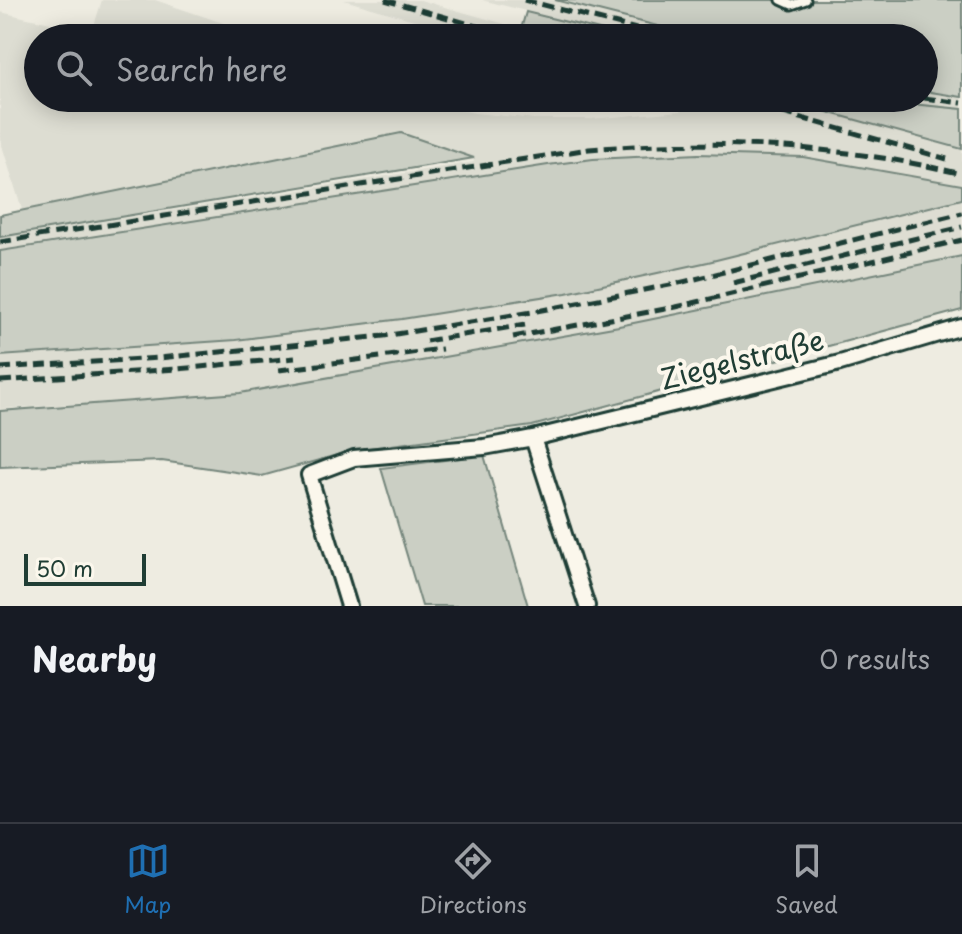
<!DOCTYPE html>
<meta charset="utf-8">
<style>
body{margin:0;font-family:"Playpen Sans",sans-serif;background:#20242c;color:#f1f3f6}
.scale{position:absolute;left:24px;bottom:20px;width:122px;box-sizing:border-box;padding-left:8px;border:4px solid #1f3d34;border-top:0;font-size:22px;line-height:28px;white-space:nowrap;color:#1f3d34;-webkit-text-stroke:6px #fbf7ec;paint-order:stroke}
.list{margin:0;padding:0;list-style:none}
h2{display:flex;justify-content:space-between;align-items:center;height:104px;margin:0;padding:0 32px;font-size:34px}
h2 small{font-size:26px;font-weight:400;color:#9ea1a6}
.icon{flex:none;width:44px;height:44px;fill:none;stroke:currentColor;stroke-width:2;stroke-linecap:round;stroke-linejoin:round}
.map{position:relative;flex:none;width:962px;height:606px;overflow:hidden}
.search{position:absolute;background:#171b24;box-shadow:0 4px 20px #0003;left:24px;right:24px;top:24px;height:88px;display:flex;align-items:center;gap:20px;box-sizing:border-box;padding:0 28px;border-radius:44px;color:#9ea1a6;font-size:30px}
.sheet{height:216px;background:#171b24}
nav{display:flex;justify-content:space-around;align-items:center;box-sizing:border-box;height:112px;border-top:2px solid #363941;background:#171b24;font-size:22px;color:#9ea1a6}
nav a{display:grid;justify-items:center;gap:4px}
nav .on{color:#1f6fb2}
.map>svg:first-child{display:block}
.built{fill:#ddddd2}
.green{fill:#cbcfc4;stroke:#75867c;stroke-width:2}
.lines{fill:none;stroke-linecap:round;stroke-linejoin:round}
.lane-casing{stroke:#1f3d34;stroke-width:13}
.street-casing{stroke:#1f3d34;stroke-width:20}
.lane{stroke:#fbf7ec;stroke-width:7}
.street{stroke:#fbf7ec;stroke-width:14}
.rail{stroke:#1f3d34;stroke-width:5;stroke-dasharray:12 6;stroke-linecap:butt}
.labels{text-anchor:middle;stroke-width:8;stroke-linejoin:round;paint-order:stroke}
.street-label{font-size:28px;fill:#1f3d34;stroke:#fbf7ec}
</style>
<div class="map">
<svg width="962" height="606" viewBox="0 0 962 606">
<rect width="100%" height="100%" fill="#eeece1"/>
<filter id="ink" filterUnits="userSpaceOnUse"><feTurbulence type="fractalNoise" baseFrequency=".0125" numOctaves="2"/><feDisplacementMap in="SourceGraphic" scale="16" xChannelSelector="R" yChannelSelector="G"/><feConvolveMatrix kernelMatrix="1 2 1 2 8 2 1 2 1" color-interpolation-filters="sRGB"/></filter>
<g filter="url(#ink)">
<path class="built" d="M102 0H155L223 23 256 38H38V98H403L475 113 534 119H590L681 111 686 98H776L962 149V185L803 157 698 154 593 159 0 251V238L474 162 473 158 401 133 22 210 0 139V12L92 32Z
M344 0H420L554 38H477Z
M482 0H555L705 38H632Z
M924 91 962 97V109L901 103 882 98H924Z
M962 199V256L619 326 240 393 0 409V356L236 340 402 319 566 293 708 262Z"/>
<path class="green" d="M555 0H962V97L924 91V38H705Z
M526 12 620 35 632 38H554L521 29Z
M776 98H882L901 103 962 109V149Z
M401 133 474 158 0 237V215Z
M698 154 803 157 962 185V199L708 262 566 293 402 319 236 340 0 356V251L548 165 593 159Z
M962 256V310L532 426 355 450 262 476 162 461 0 467V411L240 393 619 326Z
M484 455 528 606H422L381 468Z"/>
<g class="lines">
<g class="lane-casing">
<path id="lane" d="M781 0 792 5 806 0"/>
</g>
<g class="street-casing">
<path id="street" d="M533 438 587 606
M349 606 309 475 354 458 484 447 533 438 840 363 962 327"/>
</g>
<use href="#lane" class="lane"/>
<use href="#street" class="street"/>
<path class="rail" d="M385 0 519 38
M524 0 671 38
M730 98 947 159
M924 98 962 103
M0 242 589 149C716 139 839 144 962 174
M733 283 962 227
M513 337 676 307 962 240
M426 341 525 325
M0 368 159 358 384 336 532 312 675 284 962 213
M279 370 442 349
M0 381 178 369 295 358"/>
</g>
</g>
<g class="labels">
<g class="street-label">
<text transform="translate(742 360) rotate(-14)" y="10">Ziegelstraße</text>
</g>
</g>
</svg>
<div class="scale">50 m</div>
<div class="search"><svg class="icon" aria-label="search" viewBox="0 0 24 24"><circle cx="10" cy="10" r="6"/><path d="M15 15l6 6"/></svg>Search here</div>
</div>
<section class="sheet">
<h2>Nearby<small>0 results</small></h2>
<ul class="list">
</ul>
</section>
<nav>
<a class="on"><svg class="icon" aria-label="map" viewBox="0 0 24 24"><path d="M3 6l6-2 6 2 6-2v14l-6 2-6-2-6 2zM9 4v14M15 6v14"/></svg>Map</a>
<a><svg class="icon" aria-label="directions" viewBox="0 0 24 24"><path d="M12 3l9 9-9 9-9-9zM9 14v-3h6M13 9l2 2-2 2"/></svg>Directions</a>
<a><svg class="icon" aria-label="saved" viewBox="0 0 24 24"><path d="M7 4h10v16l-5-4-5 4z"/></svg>Saved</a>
</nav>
